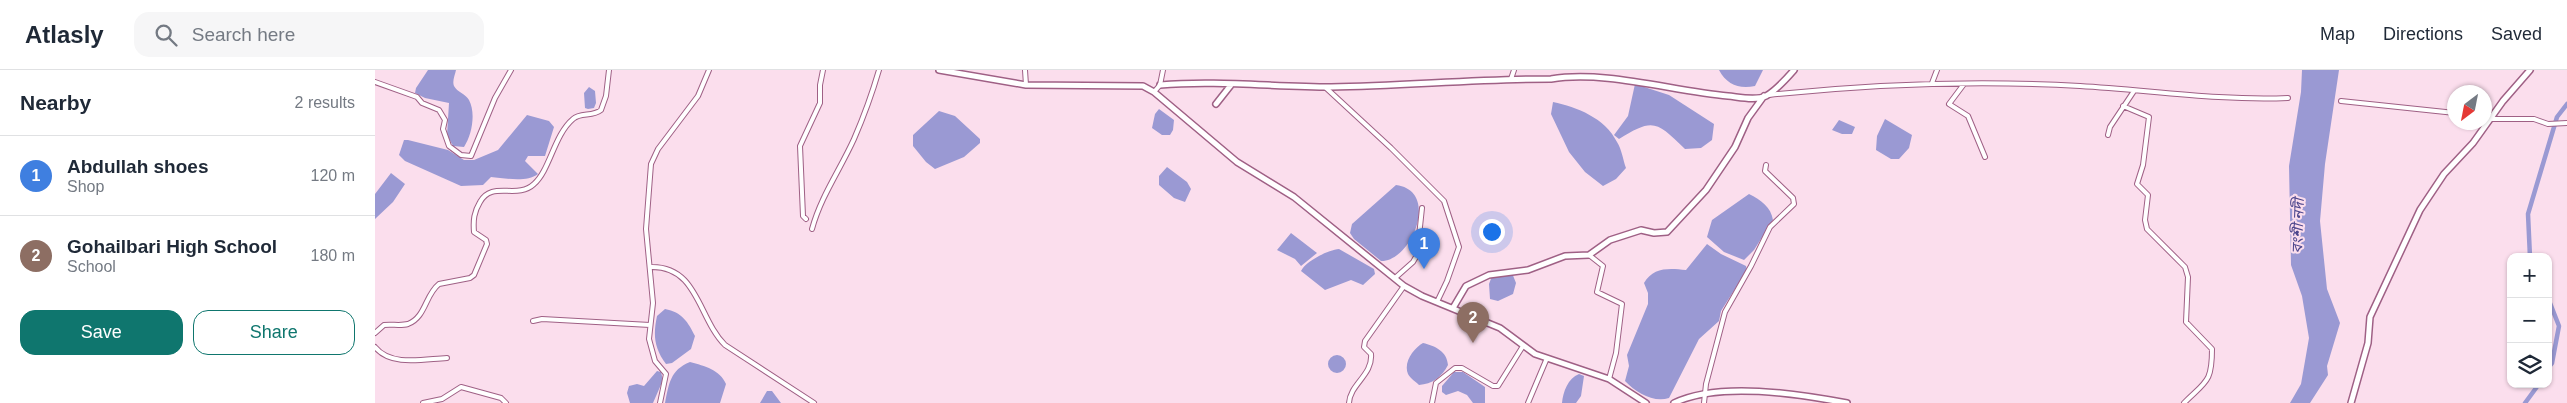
<!DOCTYPE html>
<meta charset="utf-8">
<style>
body{margin:0;font-family:Arial,"Noto Sans Bengali",sans-serif;background:#f6f6f7;color:#1f2937}
.controls{position:absolute;right:15px;bottom:15px;display:grid;overflow:hidden;border-radius:10px;box-shadow:0 1px 4px #0004}
.controls button{width:45px;height:45px;display:grid;place-items:center;padding:0;border:0;border-bottom:1px solid #e0e1e3;background:#fff;color:#1f2937;font:25px sans-serif}
.compass{position:absolute;left:2072px;top:15px;width:45px;height:45px;border-radius:50%;background:#fff;box-shadow:0 1px 4px #0004;rotate:212deg}
.you{position:absolute;left:1116px;top:161px;width:18px;height:18px;margin:-12px;border:4px solid #fff;border-radius:50%;background:#1a73e8;box-shadow:0 0 0 8px #1a73e833}
.badge{display:grid;place-items:center;width:32px;height:32px;border-radius:50%;background:#0f766e;color:#fff;font-size:16px;font-weight:700}
.pin{position:absolute;translate:-50% -41px;filter:drop-shadow(0 1px 2px #0008)}
.pin::after{content:'';position:absolute;top:26px;width:18px;height:15px;background:inherit;clip-path:polygon(0 0,100% 0,50% 100%)}
.list{margin:0;padding:0;list-style:none}
h2{display:flex;justify-content:space-between;align-items:center;height:65px;margin:0;padding:0 20px;font-size:21px}
h2 small{font-size:16px;font-weight:400;color:#747a83}
.list li{display:grid;grid-template-columns:32px 1fr auto;gap:15px;align-items:center;box-sizing:border-box;height:80px;padding:0 20px;border-top:1px solid #e0e1e3}
.list b{display:block;font-size:19px;white-space:nowrap}
.list p{margin:0;font-size:16px;white-space:nowrap;color:#747a83}
.list em{font-size:16px;font-style:normal;color:#747a83}
.actions{display:flex;gap:10px;padding:15px 20px}
.actions a{flex:1;padding:11px 0;border:1px solid #0f766e;border-radius:15px;text-align:center;font-size:18px;color:#0f766e}
.actions .main{background:#0f766e;color:#fff}
.icon{flex:none;width:28px;height:28px;fill:none;stroke:currentColor;stroke-width:2;stroke-linecap:round;stroke-linejoin:round}
.map{position:relative;flex:none;width:2192px;height:333px;overflow:hidden}
header{display:flex;align-items:center;gap:30px;box-sizing:border-box;height:70px;padding:0 25px;background:#fff;border-bottom:1px solid #e0e1e3}
header strong{font-size:24px}
nav{display:flex;gap:28px;margin-inline-start:auto;font-size:18px}
.search{width:350px;height:45px;background:#f6f6f7;display:flex;align-items:center;gap:12px;box-sizing:border-box;padding:0 18px;border-radius:15px;color:#747a83;font-size:19px}
main{display:flex}
aside{flex:1;background:#fff}
.map>svg:first-child{display:block}
.water{fill:#9a99d3}
.lines{fill:none;stroke-linecap:round;stroke-linejoin:round}
.canal{stroke:#9a99d3;stroke-width:4.5}
.minor-casing{stroke:#9f6085;stroke-width:6}
.tertiary-casing{stroke:#9f6085;stroke-width:8}
.minor{stroke:#fff;stroke-width:4}
.tertiary{stroke:#fff;stroke-width:5}
.labels{text-anchor:middle;stroke-width:4;stroke-linejoin:round;paint-order:stroke}
.water-label{font-size:15px;font-style:italic;fill:#4d478d;stroke:#fbdeed}
</style>
<header>
<strong>Atlasly</strong>
<div class="search"><svg class="icon" aria-label="search" viewBox="0 0 24 24"><circle cx="10" cy="10" r="6"/><path d="M15 15l6 6"/></svg>Search here</div>
<nav><a>Map</a><a>Directions</a><a>Saved</a></nav>
</header>
<main>
<aside>
<h2>Nearby<small>2 results</small></h2>
<ul class="list">
<li><span class="badge" style="background:#3f7fe0">1</span><div><b>Abdullah shoes</b><p>Shop</p></div><em>120 m</em></li>
<li><span class="badge" style="background:#8d6e63">2</span><div><b>Gohailbari High School</b><p>School</p></div><em>180 m</em></li>
</ul>
<div class="actions"><a class="main">Save</a><a>Share</a></div>
</aside>
<div class="map">
<svg width="2192" height="333" viewBox="0 0 2192 333">
<rect width="100%" height="100%" fill="#fbdeed"/>
<path class="water" d="M53 0H81C80 5 77 11 79 16 82 22 91 24 94 30 101 43 97 65 89 77L78 76 72 65 74 33 50 28 40 23 41 18Z
M1344 0H1388L1380 16C1364 19 1352 15 1344 0Z
M1927 0H1964L1950 94 1945 151 1952 219 1965 253 1952 296 1953 305 1935 333H1915L1926 314 1934 268 1927 226 1916 195 1914 96 1926 22Z
M1260 14 1294 25 1339 54 1337 70 1326 78 1310 79C1282 52 1279 47 1244 69L1239 65 1253 46Z
M214 17 220 21 221 33 219 38 213 39 210 38 209 23Z
M1178 32C1202 37 1230 48 1242 72 1247 80 1248 90 1251 98L1241 109 1228 116 1210 102 1194 82 1176 44Z
M784 39 799 50 798 60 795 65H787L777 58 780 44Z
M564 41 580 46 605 69V73L589 87 560 99 551 92 538 76V65Z
M152 45 174 51 179 57 170 86H153L150 91 163 104C151 113 130 108 116 107L108 115 86 116 30 91 24 85 29 70H33L73 80 89 90H99L123 80Z
M1510 49 1537 65 1534 78 1524 89H1516L1501 80 1502 66Z
M1464 50 1480 57 1477 64H1467L1457 60Z
M792 97 812 112 816 119 810 132 799 128 784 115V106Z
M16 103 30 114 18 132 0 149V124Z
M1021 115C1066 121 1036 192 1006 191L979 169 975 163 977 154Z
M1374 124C1386 130 1396 137 1398 150L1379 180 1369 190 1349 182 1332 167 1337 150Z
M916 163 942 183 926 196 920 189 902 180Z
M1332 174 1346 184 1371 196 1372 200 1346 241 1344 251 1324 269 1294 328C1279 333 1261 323 1250 311L1254 296 1252 285 1273 234V223L1269 213C1278 197 1294 198 1311 200Z
M964 179 999 199 1000 204 988 215 976 210 950 220 926 201C931 191 953 180 964 179Z
M1137 203 1141 213 1138 224 1123 231 1115 229 1114 214 1117 206Z
M290 239C307 242 313 252 320 266L316 279 297 293 291 294C279 278 278 265 282 246Z
M1048 273C1060 276 1072 281 1073 295 1067 307 1057 314 1044 315 1041 312 1035 308 1033 304 1028 292 1039 278 1048 273Z
M953 294a9 9 0 1 1 18 0a9 9 0 1 1-18 0Z
M315 292C330 296 345 300 351 314L345 333H290C294 314 295 300 315 292Z
M282 301 286 302 288 310 278 333H255L252 323 254 316 262 314 269 316Z
M1079 302H1088L1110 317V333H1098L1092 325 1083 321 1071 325 1067 322V316Z
M1204 304 1209 306 1206 326 1201 333H1187C1188 322 1193 308 1204 304Z
M392 321H397L406 333H385Z"/>
<g class="lines">
<path class="canal" d="M2155 187 2153 144 2182 47 2192 34
M2173 228 2184 256 2177 293 2173 298
M2150 333 2164 314"/>
<g class="minor-casing">
<path id="minor" d="M650 0 651 15
M1136 9 1139 0
M0 12 42 27 47 33 64 40 70 50 68 59 74 76 86 85 96 86 120 28 136 0
M1557 13 1562 0
M1589 14 1574 34 1593 46 1610 87
M950 17 1016 78 1069 131 1084 177 1072 211 1062 232
M779 22 785 15 788 0
M1394 25C1497 14 1601 10 1705 16 1774 20 1844 31 1913 28
M1966 31 2080 43
M1748 36 1774 47 1768 95 1762 114 1773 125 1770 150 1772 159 1810 197 1813 207 1811 252 1837 279C1837 313 1831 311 1809 333
M2110 49H2159L2173 54 2192 53
M1733 65 1735 57 1759 21
M431 149 428 146 425 76 445 33V15L448 0
M437 159C446 126 465 100 479 69 489 46 497 24 504 0
M1214 185 1228 196 1222 222 1247 234 1241 283 1234 309
M276 197C323 196 323 248 350 275L439 333
M1020 208 1038 192 1042 185 1047 138
M158 251 167 249 275 255
M0 263 9 255C16 254 26 256 33 254 51 247 50 225 64 214L95 208 99 205 112 174 111 170 99 162C98 150 99 142 105 132 117 110 142 130 159 114 175 100 179 65 198 49 205 42 218 47 226 40L231 26 234 0
M0 277C16 297 49 289 72 288
M48 333 67 329 86 317 126 328 131 333
M285 333 291 304 280 291 274 269 278 233 271 159 276 94 283 79 323 26 334 0
M974 333C975 314 998 305 996 284L989 277 990 271 1029 216
M1057 333 1061 313 1080 298H1087L1118 316H1123L1148 276
M1153 333 1172 288
M1329 333 1331 314 1350 242 1376 196 1395 157 1419 134 1418 128 1390 101 1391 95"/>
</g>
<g class="tertiary-casing">
<path id="tertiary" d="M564 0 651 15 768 16 779 22 862 92 919 127 1029 216 1047 226 1125 258 1160 284 1234 309 1271 333
M785 15C841 10 899 17 956 17 1029 16 1102 9 1176 9 1230 0 1297 21 1353 26 1364 27 1381 31 1391 26 1400 21 1412 8 1419 0
M841 34 856 15
M1078 238 1091 216 1114 205 1153 200 1190 186 1214 185 1235 170 1266 160 1279 163 1292 162 1331 120 1360 77 1373 48 1389 26
M1299 333C1344 311 1423 324 1472 333
M1976 333 1993 273 1995 247 2045 140 2069 104 2098 73 2128 31 2155 0"/>
</g>
<use href="#minor" class="minor"/>
<use href="#tertiary" class="tertiary"/>
</g>
<g class="labels">
<g class="water-label">
<text transform="translate(1923 156) rotate(-88)" y="5">বংশী নদী</text>
</g>
</g>
</svg>
<div class="controls">
<button>+</button>
<button>−</button>
<button><svg class="icon" aria-label="layers" viewBox="0 0 24 24"><path d="M12 4l9 5-9 5-9-5zM3 14l9 5 9-5"/></svg></button>
</div>
<svg class="compass" viewBox="-18 -18 36 36"><path d="M0-13l5 13h-10z" fill="#e53935"/><path d="M0 13l5-13h-10z" fill="#747a83"/></svg>
<div class="you"></div>
<div class="pin badge" style="left:1049px;top:199px;background:#3f7fe0">1</div>
<div class="pin badge" style="left:1098px;top:273px;background:#8d6e63">2</div>
</div>
</main>
